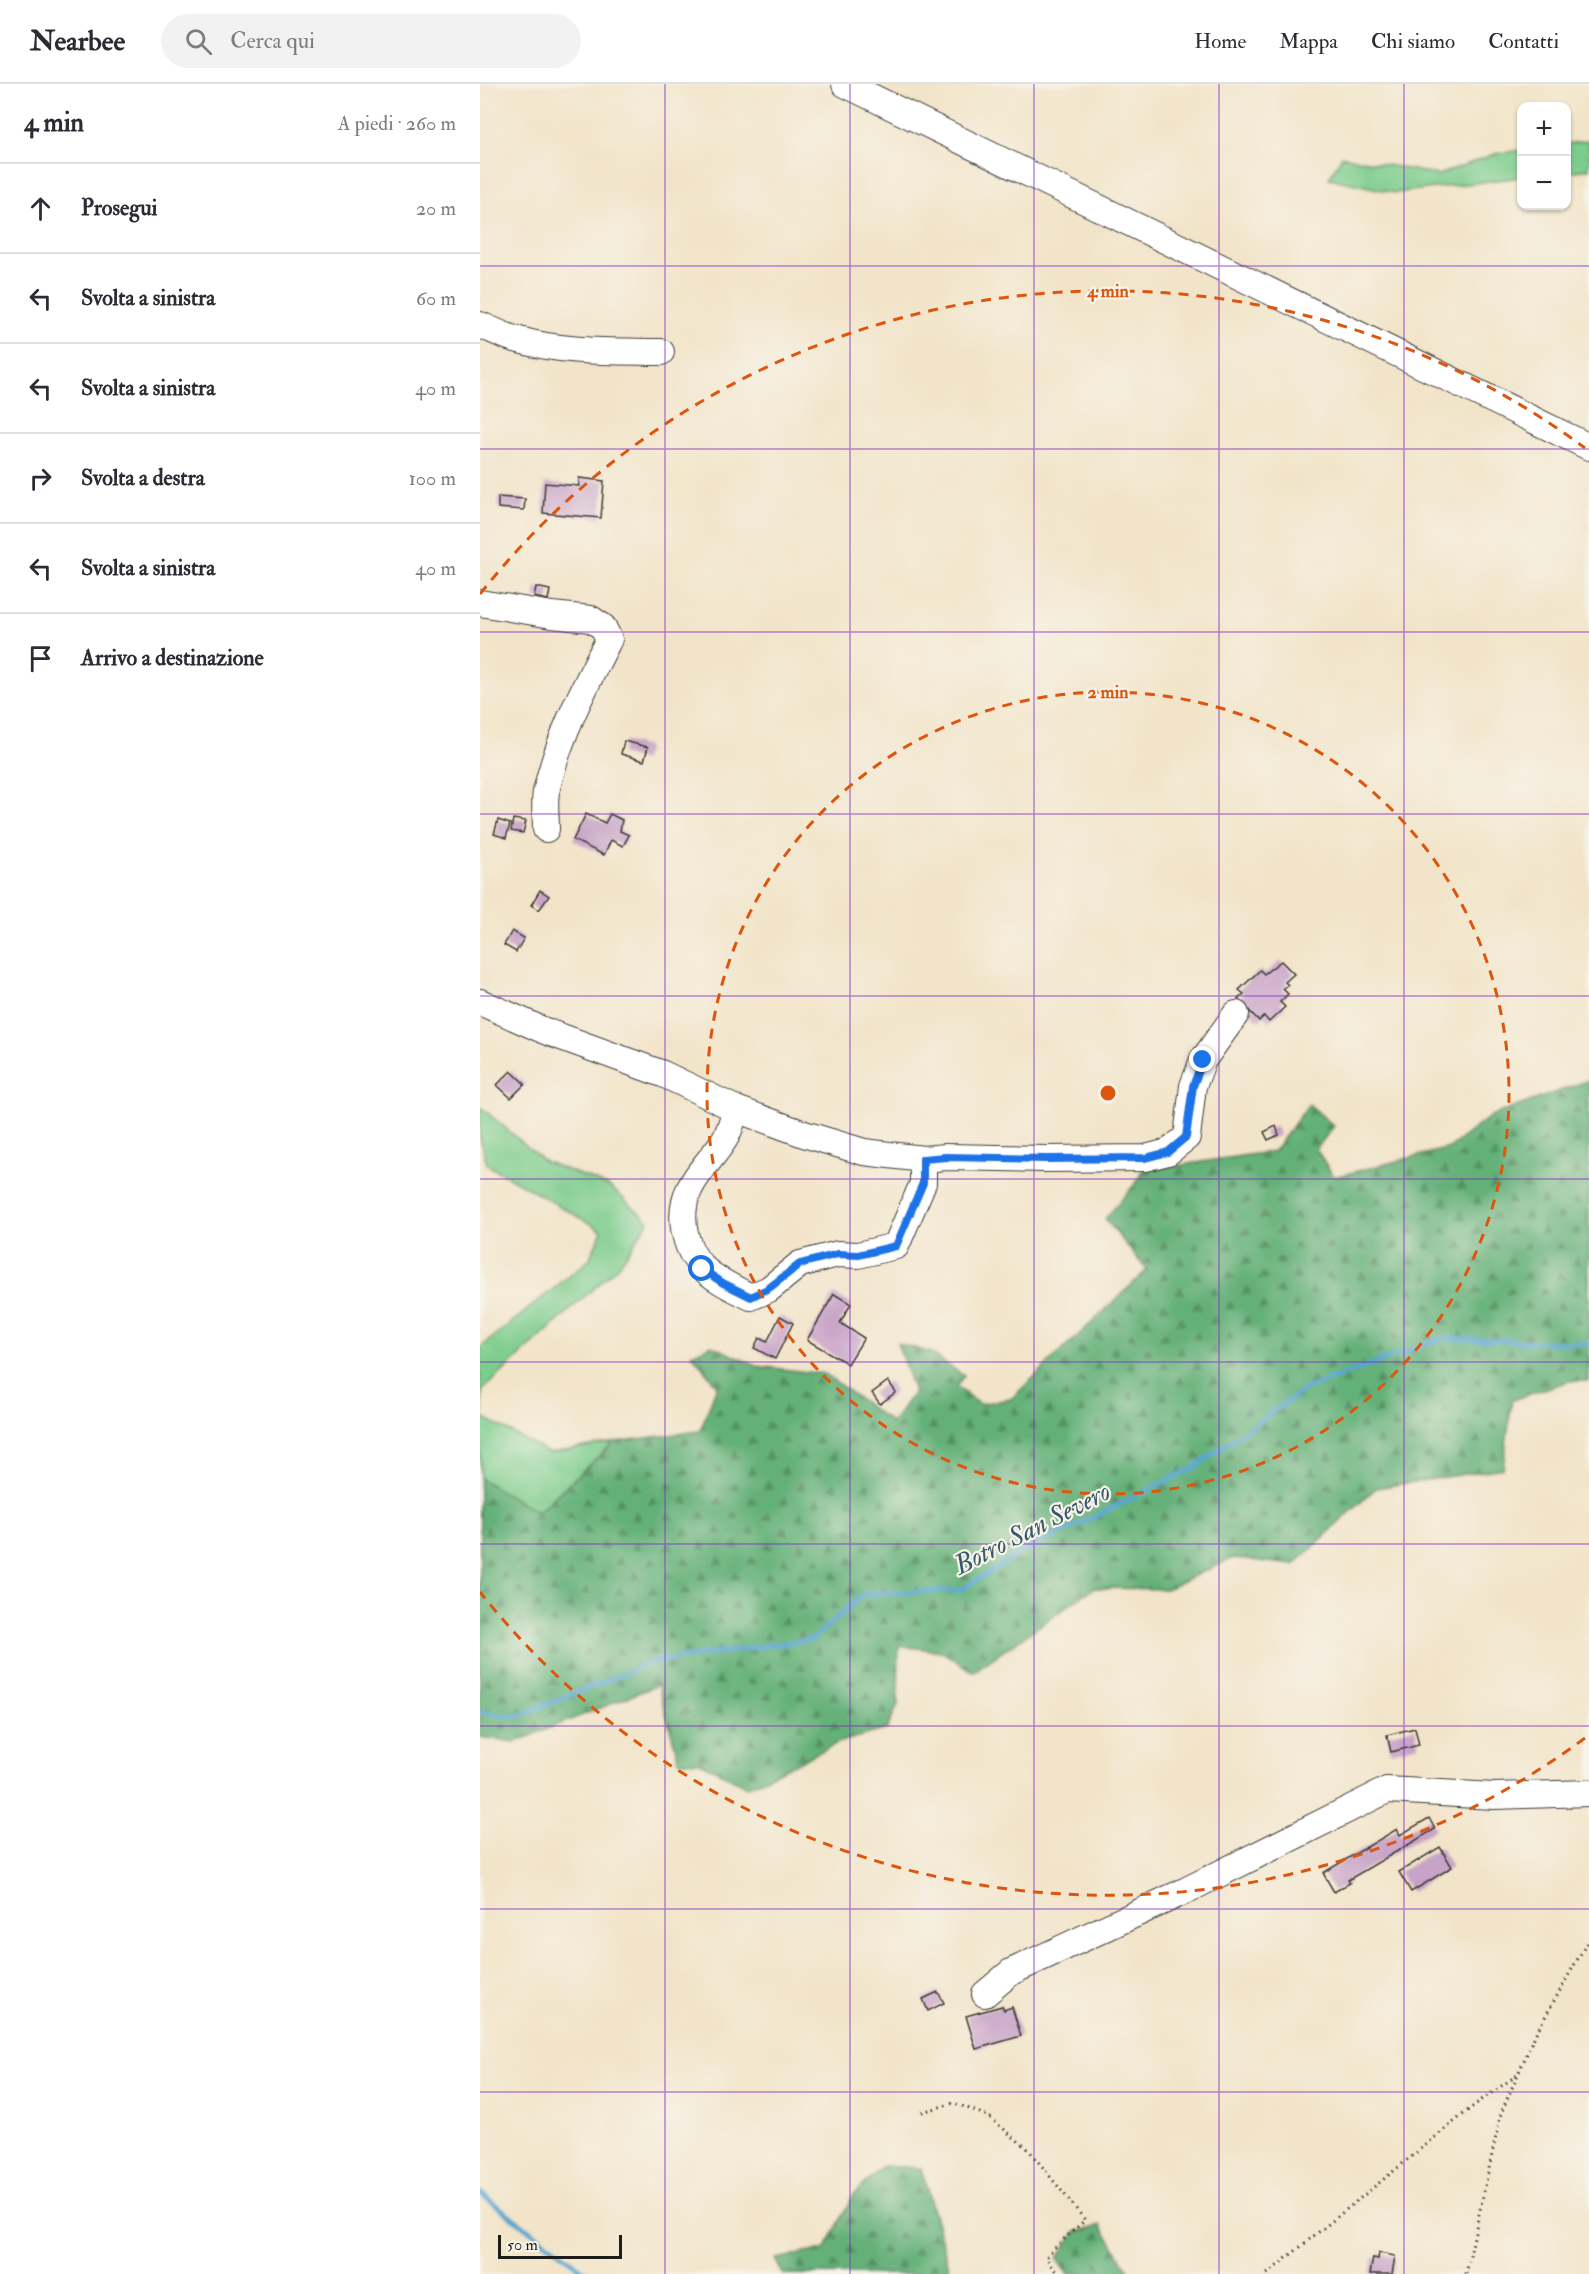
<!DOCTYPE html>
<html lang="it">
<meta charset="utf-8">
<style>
body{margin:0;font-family:"IM FELL Double Pica",serif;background:#f2f2f3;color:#2b2b33}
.controls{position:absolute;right:18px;top:18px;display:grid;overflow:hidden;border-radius:12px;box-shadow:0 2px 4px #0004}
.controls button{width:54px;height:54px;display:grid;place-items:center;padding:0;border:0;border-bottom:2px solid #e1e1e2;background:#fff;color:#2b2b33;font:30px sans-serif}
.scale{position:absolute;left:18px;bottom:15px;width:124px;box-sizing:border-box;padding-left:6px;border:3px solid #1c1c1c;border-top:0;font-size:16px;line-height:21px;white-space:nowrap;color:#1c1c1c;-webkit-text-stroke:4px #f7f3e8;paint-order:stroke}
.stop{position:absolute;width:18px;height:18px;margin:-14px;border:4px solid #1a73e8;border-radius:50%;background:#fff}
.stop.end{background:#1a73e8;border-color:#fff;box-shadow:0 2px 6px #0008}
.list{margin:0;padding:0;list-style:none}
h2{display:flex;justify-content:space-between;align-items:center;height:78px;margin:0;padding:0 24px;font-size:26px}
h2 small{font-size:20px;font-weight:400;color:#7c7c81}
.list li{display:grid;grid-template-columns:39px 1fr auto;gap:18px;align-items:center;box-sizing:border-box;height:90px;padding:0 24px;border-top:2px solid #e1e1e2}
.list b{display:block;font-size:22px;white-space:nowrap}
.list em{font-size:20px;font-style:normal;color:#7c7c81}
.icon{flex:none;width:33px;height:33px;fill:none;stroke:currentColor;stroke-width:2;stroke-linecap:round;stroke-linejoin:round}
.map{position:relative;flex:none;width:1109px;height:2190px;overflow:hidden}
header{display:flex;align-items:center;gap:36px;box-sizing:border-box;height:84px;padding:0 30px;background:#fff;border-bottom:2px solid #e1e1e2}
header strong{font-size:28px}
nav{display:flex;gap:33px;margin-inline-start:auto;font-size:21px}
.search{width:420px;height:54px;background:#f2f2f3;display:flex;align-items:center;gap:15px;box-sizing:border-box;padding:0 21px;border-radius:33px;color:#7c7c81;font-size:22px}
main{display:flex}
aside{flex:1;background:#fff}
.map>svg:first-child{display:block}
.grass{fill:#7bcc8c;stroke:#4c7454;stroke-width:1.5}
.forest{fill:url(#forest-firs);stroke:#40664a;stroke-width:1.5}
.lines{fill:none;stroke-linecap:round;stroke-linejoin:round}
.stream{stroke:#56a5d0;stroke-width:5}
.building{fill:#c8a3c7}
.minor-casing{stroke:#3c3a36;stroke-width:28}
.path{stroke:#3c3a36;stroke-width:3;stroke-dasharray:1.5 4.5;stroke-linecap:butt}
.minor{stroke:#fff;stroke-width:26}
.route{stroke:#1a73e8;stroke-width:8}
.grid{fill:none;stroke:#7b2cbf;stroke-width:1.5;stroke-opacity:0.55}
.ring{fill:none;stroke:#de560d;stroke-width:3;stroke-dasharray:10 8}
.labels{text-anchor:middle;stroke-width:4.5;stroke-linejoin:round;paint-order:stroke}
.water-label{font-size:27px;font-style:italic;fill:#365a6d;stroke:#f7f3e8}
.centre{fill:#de560d;stroke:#f7f3e8;stroke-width:3}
.ring-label{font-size:18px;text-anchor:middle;font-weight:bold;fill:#de560d;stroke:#f7f3e8;stroke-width:4.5;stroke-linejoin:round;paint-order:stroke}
</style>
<header>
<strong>Nearbee</strong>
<div class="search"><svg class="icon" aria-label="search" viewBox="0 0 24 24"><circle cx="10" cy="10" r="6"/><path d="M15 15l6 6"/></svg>Cerca qui</div>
<nav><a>Home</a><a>Mappa</a><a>Chi siamo</a><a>Contatti</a></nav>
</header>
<main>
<aside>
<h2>4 min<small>A piedi · 260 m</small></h2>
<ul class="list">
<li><svg class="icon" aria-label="ahead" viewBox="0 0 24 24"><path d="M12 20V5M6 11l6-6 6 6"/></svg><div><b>Prosegui</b></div><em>20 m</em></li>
<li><svg class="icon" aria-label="left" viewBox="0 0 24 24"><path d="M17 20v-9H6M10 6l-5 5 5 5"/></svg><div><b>Svolta a sinistra</b></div><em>60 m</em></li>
<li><svg class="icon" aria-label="left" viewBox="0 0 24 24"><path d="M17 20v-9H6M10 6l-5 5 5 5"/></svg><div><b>Svolta a sinistra</b></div><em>40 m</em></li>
<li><svg class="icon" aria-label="right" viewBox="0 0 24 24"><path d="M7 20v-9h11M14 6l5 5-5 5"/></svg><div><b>Svolta a destra</b></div><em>100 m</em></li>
<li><svg class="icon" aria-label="left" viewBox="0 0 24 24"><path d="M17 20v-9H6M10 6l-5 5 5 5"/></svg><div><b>Svolta a sinistra</b></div><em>40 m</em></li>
<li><svg class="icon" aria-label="arrive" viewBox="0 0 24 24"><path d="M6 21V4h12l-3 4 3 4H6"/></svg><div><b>Arrivo a destinazione</b></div></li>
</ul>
</aside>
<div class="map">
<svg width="1109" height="2190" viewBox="0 0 1109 2190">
<defs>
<pattern id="forest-firs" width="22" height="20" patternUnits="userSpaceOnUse" patternTransform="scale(1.5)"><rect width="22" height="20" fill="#64b078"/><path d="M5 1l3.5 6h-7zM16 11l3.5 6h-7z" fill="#528e62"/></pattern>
</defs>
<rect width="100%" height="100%" fill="#f7f3e8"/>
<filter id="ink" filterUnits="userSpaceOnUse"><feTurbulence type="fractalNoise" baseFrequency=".0167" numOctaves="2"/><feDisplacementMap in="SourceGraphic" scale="12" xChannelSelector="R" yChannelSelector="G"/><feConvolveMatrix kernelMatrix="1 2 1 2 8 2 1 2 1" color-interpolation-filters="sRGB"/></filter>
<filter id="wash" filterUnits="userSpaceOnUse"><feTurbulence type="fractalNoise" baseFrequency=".008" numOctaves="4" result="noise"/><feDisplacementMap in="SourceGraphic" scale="24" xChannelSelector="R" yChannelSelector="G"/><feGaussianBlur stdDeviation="1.35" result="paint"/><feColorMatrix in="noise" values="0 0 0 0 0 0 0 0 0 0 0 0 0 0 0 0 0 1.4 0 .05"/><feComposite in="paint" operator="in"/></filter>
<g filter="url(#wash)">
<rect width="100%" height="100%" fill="#f2e4c9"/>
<path class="grass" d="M1109 56V85L1087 88V60Z
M1041 66V93L915 109 849 94 862 72 958 91 1015 70Z
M2 1024 64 1077 129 1102 169 1137 140 1180 2 1307 3 1333 69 1369 134 1358 58 1428 0 1395V1264L109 1176 122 1146 7 1081 0 1054V1025Z"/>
<path class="forest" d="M1109 996V1297H1089L1032 1316 1023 1384 896 1404 814 1481 753 1474 686 1505 614 1504 493 1588 461 1567 419 1562 418 1620 407 1645 360 1658 267 1703 220 1678 199 1677 178 1601 35 1658 0 1653V1395L58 1428 134 1358 220 1347 237 1302 212 1270 231 1261 277 1282 345 1290 412 1339 434 1308 417 1259 449 1268 484 1292 476 1302 499 1320 531 1315 667 1186 625 1135 660 1094 662 1087 794 1067 829 1020 854 1042 836 1065 854 1093 969 1064 1011 1032Z
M403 2082 441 2084 471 2190H303L295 2175 345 2165 374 2110Z
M621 2141 651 2190H588L577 2174 596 2148Z"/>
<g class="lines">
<path class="stream" d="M0 1628 35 1633 173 1578 333 1555 383 1510 481 1506 537 1471 713 1384 825 1305 963 1254 1109 1260
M0 2109 108 2190"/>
</g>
<g id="blocks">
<path class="building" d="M99 394 124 397 121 434 63 429 65 399 99 402Z
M18 413 45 415 44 426 18 424Z
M56 503 70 506 68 516 54 513Z
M144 657 168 663 164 677 141 670Z
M106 730 125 739 130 730 142 736 140 747 149 751 143 762 131 756 124 771 93 756Z
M33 735 46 737 43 749 31 747Z
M18 736 30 740 26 754 14 750Z
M60 806 69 812 59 826 51 821Z
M32 847 44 854 36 868 24 861Z
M801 877 814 890 805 898 808 901 803 905 808 910 800 918 805 923 789 938 784 932 779 937 758 915 764 910 759 906 780 886 784 890Z
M31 987 45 1000 31 1014 17 1001Z
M796 1042 799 1051 788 1056 784 1048Z
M354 1210 371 1220 360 1239 384 1254 368 1280 327 1256Z
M300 1232 313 1239 295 1275 274 1264 279 1254 287 1258Z
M408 1297 416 1308 400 1320 392 1309Z
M935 1644 939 1661 911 1668 907 1651Z
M949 1734 955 1745 868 1796 870 1799 854 1808 843 1789 917 1745 920 1751Z
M960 1763 972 1783 931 1808 919 1788Z
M458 1908 464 1919 448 1927 443 1915Z
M522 1922 524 1926 532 1923 541 1952 496 1965 486 1932Z
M899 2169 915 2172 912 2190H890L893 2174 898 2175Z"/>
</g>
</g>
<g filter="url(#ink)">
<use href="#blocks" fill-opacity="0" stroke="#3c3a36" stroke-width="1.5"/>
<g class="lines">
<g class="minor-casing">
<path id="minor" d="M365 0 1109 363
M0 241C13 246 25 253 39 256 85 269 134 267 181 268
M0 519 72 531 111 535 123 543 129 555C104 604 78 654 66 708 64 720 66 733 66 745
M0 918 65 947 183 990 256 1025 324 1050 384 1068 443 1075 466 1073 566 1075 665 1074 688 1068 707 1053 713 1002 723 976 756 930
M256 1025C253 1033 251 1043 247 1051 237 1070 219 1085 210 1104 203 1117 202 1129 204 1144 210 1185 237 1196 271 1213L289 1205 320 1180 358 1170 378 1171 416 1162 443 1099V1075
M505 1910 531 1888 705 1807 907 1706 1014 1712 1109 1709"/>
</g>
<path class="path" d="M442 2028 474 2019 508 2032 548 2065 605 2136 572 2166 566 2174 579 2190
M787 2190 996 2020 1037 1991
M986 2190 1021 2029 1056 1949 1109 1855"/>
<use href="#minor" class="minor"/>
</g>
</g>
<g class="lines" filter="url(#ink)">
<path class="route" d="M222 1185 243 1199 271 1213 289 1204 320 1180 358 1170 378 1171 416 1162 443 1099V1075L466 1073 566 1075 665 1074 688 1068 706 1053 713 1002 723 976"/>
</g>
<path class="grid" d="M185 0V2190M370 0V2190M554 0V2190M739 0V2190M924 0V2190M0 182H1109M0 365H1109M0 548H1109M0 730H1109M0 912H1109M0 1095H1109M0 1278H1109M0 1460H1109M0 1642H1109M0 1825H1109M0 2008H1109"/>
<g class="ring">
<circle cx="628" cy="1009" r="401"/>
<path d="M1105 1654A802 802 0 0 1 0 1508M0 510A802 802 0 0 1 1105 364"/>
</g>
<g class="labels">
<g class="water-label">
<text transform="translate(552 1444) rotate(-27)" y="9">Botro San Severo</text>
</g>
</g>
<circle cx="628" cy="1009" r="9" class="centre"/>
<g class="ring-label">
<text x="628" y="213">4 min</text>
<text x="628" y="614">2 min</text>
</g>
</svg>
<div class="controls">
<button>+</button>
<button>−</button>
</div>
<div class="scale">50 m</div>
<div class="stop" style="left:222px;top:1185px"></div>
<div class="stop end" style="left:723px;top:976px"></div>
</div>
</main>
